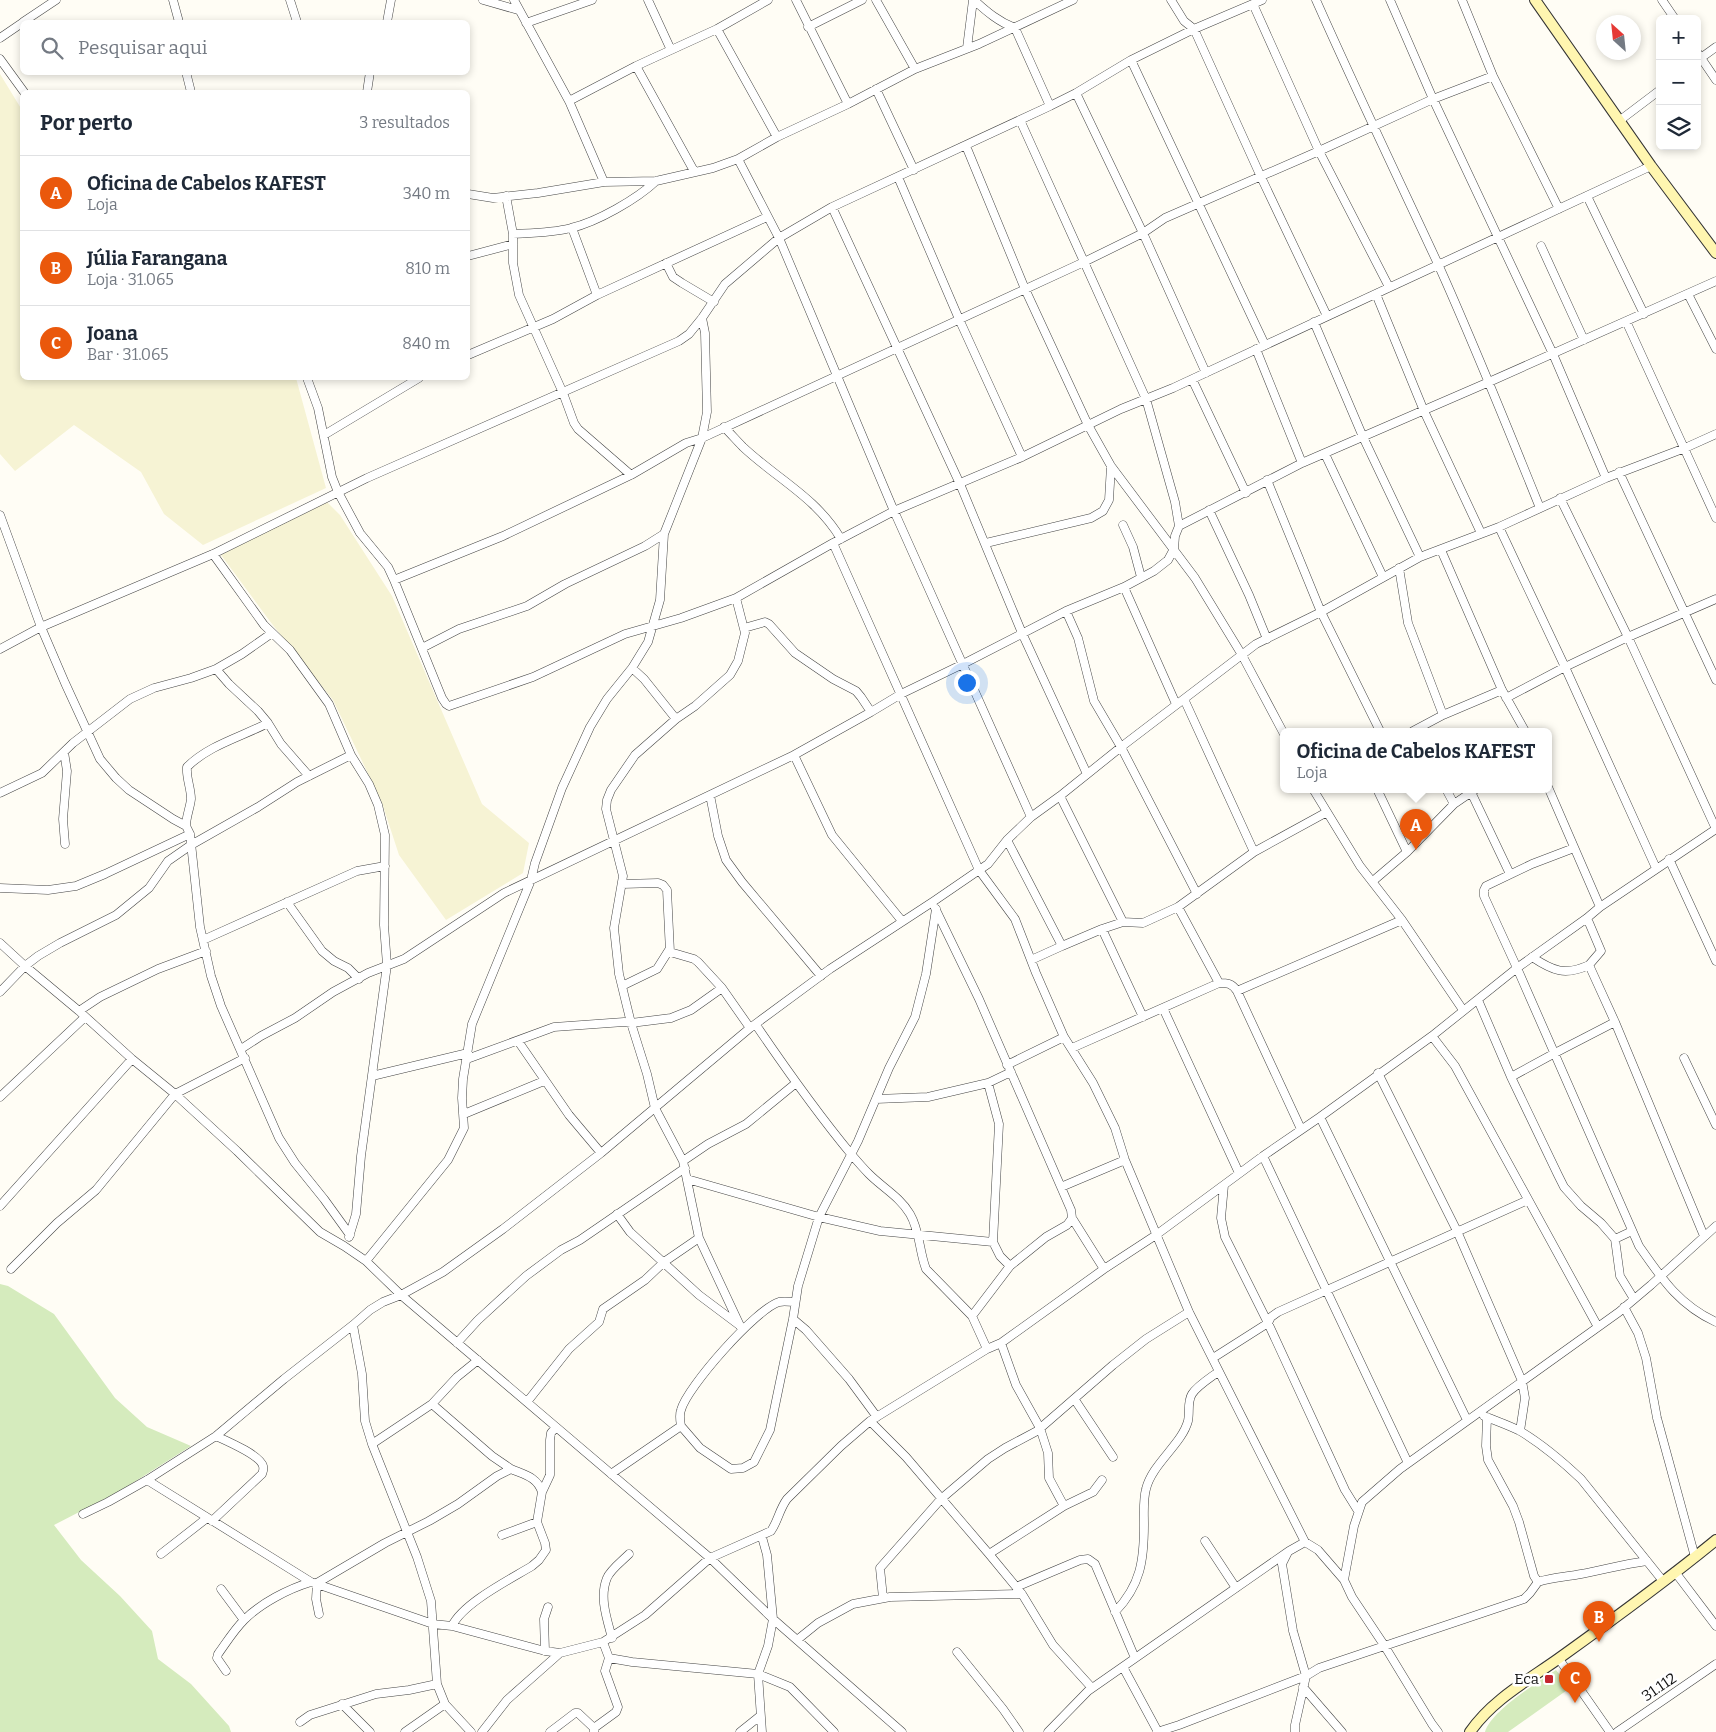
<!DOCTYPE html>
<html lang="pt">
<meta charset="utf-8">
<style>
body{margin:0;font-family:Bitter,serif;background:#f2f2f3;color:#1f2937}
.controls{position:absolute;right:15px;top:15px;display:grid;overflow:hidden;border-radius:8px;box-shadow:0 2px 8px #0003}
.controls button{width:45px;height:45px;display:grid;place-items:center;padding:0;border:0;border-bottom:1px solid #e0e1e3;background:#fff;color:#1f2937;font:25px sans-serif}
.compass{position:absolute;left:1596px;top:15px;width:45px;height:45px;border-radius:50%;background:#fff;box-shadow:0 2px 8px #0003;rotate:333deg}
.you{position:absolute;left:966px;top:682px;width:18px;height:18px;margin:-12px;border:4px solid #fff;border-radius:50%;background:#1a73e8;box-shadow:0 0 0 8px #1a73e833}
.badge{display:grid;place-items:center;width:32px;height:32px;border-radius:50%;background:#ea580c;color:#fff;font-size:16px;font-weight:700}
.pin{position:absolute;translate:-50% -41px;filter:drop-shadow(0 1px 2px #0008)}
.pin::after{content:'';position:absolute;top:26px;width:18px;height:15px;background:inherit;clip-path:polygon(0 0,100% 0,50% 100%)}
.popup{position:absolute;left:1280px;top:728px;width:272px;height:65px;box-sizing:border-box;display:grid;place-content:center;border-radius:8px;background:#fff;filter:drop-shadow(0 1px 4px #0005);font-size:16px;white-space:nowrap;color:#747a83}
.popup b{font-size:19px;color:#1f2937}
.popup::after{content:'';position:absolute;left:50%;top:100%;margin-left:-10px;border:10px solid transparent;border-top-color:#fff}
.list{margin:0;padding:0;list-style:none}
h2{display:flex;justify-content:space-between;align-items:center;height:65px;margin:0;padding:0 20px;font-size:21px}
h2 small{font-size:16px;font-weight:400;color:#747a83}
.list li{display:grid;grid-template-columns:32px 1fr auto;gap:15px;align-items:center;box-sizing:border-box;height:75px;padding:0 20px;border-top:1px solid #e0e1e3}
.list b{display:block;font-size:19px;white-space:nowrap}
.list p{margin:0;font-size:16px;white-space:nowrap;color:#747a83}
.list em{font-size:16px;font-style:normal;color:#747a83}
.icon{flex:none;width:28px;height:28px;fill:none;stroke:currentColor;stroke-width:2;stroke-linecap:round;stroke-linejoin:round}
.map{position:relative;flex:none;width:1716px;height:1732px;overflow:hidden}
.search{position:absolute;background:#fff;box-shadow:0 2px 8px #0003;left:20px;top:20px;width:450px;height:55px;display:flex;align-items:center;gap:12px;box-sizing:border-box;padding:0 18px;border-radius:8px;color:#747a83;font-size:19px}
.panel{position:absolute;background:#fff;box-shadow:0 2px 8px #0003;left:20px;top:90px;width:450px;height:290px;border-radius:8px}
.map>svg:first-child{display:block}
.farmland{fill:#f6f3d4}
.green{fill:#d5ebbd}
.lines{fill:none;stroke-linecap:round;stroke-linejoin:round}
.street-casing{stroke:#444;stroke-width:9}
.secondary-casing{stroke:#333;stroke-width:12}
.street{stroke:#fff;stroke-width:8}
.secondary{stroke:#fff6b0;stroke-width:10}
.poi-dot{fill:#c4262e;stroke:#fff;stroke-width:2}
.labels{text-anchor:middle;stroke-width:5;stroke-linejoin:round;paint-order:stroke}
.poi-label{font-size:15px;fill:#111;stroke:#fff;text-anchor:end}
.street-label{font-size:15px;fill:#111;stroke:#fff}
</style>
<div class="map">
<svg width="1716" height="1732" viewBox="0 0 1716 1732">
<rect width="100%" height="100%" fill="#fffdf5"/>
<path class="farmland" d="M0 74 22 110V378H296L326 488 203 545 164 514 141 472 74 425 15 471 0 454Z
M326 501 340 515 392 596 482 804 529 843 523 873 446 920 399 855 382 803 333 700 272 624 221 555Z"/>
<path class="green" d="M0 1284 8 1286 54 1314 115 1398 147 1427 191 1446 120 1491 54 1525 81 1560 120 1596 152 1631 158 1659 191 1684 229 1726 231 1732H0Z
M1556 1670 1570 1688 1508 1732H1485C1491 1711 1537 1683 1556 1670Z"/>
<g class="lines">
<g class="street-casing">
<path id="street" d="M173 0 179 22
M290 0 297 22
M483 0 518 10
M514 0 569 101 604 182
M648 0 671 50
M796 0 848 104
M876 0 915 69
M974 0C987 12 999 22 1015 28L1050 106
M1171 0 1184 21 1194 29 1261 177 1327 316
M1316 0C1355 88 1397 176 1438 264 1474 344 1507 426 1540 508
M1390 0 1433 99 1553 354 1606 478
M1462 0 1493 76 1559 209
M1662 0 1675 19
M1253 4 1319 151 1389 287
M23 22 56 0
M387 22 391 0
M526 23 592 0
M808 27 862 0
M717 29 777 137
M0 38 22 23
M967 48 973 0
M1697 52 1716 80
M0 59 24 92
M1131 60 1265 345
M1698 60 1716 47
M636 66 694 171
M186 72 191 92
M876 89 914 170
M367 92 370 72
M1076 93 1143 233 1206 373
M569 101 636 66 717 29 768 0
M1020 120 1146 399 1175 502 1179 526
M1619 121 1660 90
M966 146 1025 289 1088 425 1111 466 1195 578 1242 655 1284 734
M738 159 779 238 894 511 1031 817
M898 177 959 319 1022 457
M468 194 493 198 538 193 604 182 656 181 713 168 738 159 777 137 848 104 915 69 979 44 1073 0
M506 196 513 234V263L519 295 563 393 574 423 578 429 631 475
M1587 196 1644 314
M832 207 960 484 1022 633 1087 774
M572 228 597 295
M513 234C532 233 552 233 571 228 597 222 637 199 656 181
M1541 246 1584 340
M468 256 513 244
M666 263 673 277 682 283 714 302
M1376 294 1424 411 1481 533
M1688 294 1716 349
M1626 321 1716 518
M1314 322 1363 437 1420 557
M1256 349 1302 463
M468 355 553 319 597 295 767 217
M307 378 318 408 332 477 338 492 360 533 388 567 394 580 442 698 446 704 449 706 533 677 625 634 681 618 736 598 833 543 894 511 1022 457 1121 409 1173 388 1651 166
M1192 379 1246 493
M724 427C731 434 737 441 743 447 777 479 816 497 841 539
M324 435 419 378
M1325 454 1383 577
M1619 472 1716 680
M1267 480 1321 612 1380 731
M1560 498 1628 637 1716 829
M1209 510 1249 595 1267 639
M0 515 41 627 65 683 100 759 116 778 129 790 173 819 186 826 190 834 200 927 211 976 221 1006 279 1138 295 1163 324 1199 350 1235
M1123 525 1133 547 1141 577
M1499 527 1565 667 1656 868
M833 543 979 870 1015 919 1036 973 1064 1037 1093 1083 1115 1128 1125 1160 1189 1312 1305 1542 1318 1550 1344 1580
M986 543 1091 518 1103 511 1109 500 1111 466
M1441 550 1502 690 1525 731
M213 554 264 625 290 650 329 704 351 755 369 784 378 805 385 835 384 925 387 965 361 1156 356 1214 349 1237
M1399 568 1408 623 1443 715
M394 580 503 536 631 475 686 443 702 438 1084 262 1143 233 1165 218 1319 151 1433 99 1493 76
M1124 587 1176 704
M736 598 745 633 738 661 730 675 695 706 676 719 635 755 611 790 607 800 606 809 623 876 614 928 619 974 631 1023 647 1074 655 1108 683 1161 699 1238 742 1330
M1066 611 1078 638 1094 701 1121 747 1197 894
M744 628 765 622 769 624 795 653 833 679 856 691 861 697 871 712
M422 648 459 629 527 606 565 584 645 546 664 534
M0 649 41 627 213 554 367 478 679 341 689 334 702 318 725 284 779 238 832 207 1050 106 1076 93 1131 60 1194 29 1262 0
M632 668 644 679 676 719
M216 669 229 684 258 711 268 723 281 744 309 776
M1506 698 1565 667 1628 637 1716 599
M1184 699 1254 852
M1413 731 1443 715 1502 690
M64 752 67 771 63 819 65 844
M794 755 832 835 902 921
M1548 787 1600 907
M1313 789 1360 866 1402 920 1463 1010
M1377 789 1407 852
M1446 789 1454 804
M1471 792 1510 874
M0 793 42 773 73 743 130 699 154 688 191 678 216 669 242 654 272 633
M710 795 718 836 726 860 742 882 821 976
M1060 796 1123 922
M186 826C186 817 190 808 191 799 191 788 186 778 187 767 209 745 241 737 268 723
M1007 840 1062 946 1102 929 1123 922 1143 923 1178 907 1254 852 1327 812
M1574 848 1532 864 1486 886 1484 890V896L1517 968 1639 1246C1662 1279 1679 1305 1716 1322
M1669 859 1716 961
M1373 881 1407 852 1454 804 1476 789
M622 884 658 883 663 885 667 890 670 952 694 959 698 962 722 988 750 1028
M0 888 48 890 76 886 105 874 190 834
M287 902 322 951 334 961 348 968 359 979
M1178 907 1219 983
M935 908 979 999 1071 1210 1072 1218 1067 1225 1046 1237 1010 1266 972 1316
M1587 918 1601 951 1589 965 1615 1022 1704 1236
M1102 929 1143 1017
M203 940 357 871 385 866
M0 943 25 966 79 1011 132 1059 175 1094 237 1151 320 1232 344 1246 366 1261 401 1295 710 1558 773 1619 768 1646 758 1674 762 1732
M1532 957C1553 971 1565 976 1589 965
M1031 960 1062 946
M622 986 657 969 669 950
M1237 991 1402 920
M0 992 25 966 38 956 60 943 116 915 149 888 168 861 191 845 258 807 297 782 351 755
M1478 1000 1511 1077 1558 1175 1564 1187 1581 1206 1601 1223 1615 1239 1620 1276 1634 1299
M1163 1008 1239 1173
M79 1011 100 997 158 969 206 951
M756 1025C786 1069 817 1113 851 1154 857 1161 863 1168 869 1174 883 1188 900 1197 910 1214 920 1231 919 1251 926 1269L972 1316 987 1349
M1432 1036 1455 1066 1598 1327
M518 1041 569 1115 601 1153
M1072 1048 1219 983C1227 983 1232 983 1237 991L1301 1129
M241 1049 261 1036 295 1018 333 992 368 973 404 959 504 893 794 755 871 712 901 694 963 664 1066 611 1124 587 1154 571 1168 560 1174 549 1175 536 1179 526 1302 463 1489 382 1716 281
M1684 1058 1716 1125
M467 1059 554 1027 624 1022 631 1023 671 1018 691 1010 722 988
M1007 1065 1064 1037
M1378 1073 1457 1231 1522 1381 1525 1398 1520 1431
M372 1076 468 1053
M1511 1077 1555 1053 1615 1022
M988 1083 999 1124 993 1242 1000 1256 1010 1266
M0 1097 85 1017
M876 1099 928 1097 988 1083 1011 1072
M464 1114 544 1081
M1320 1117 1467 1420
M1263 1156 1408 1463
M683 1161 708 1144 746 1124 796 1083
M687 1179 819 1217 880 1231 993 1242
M1224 1185 1221 1218 1225 1237 1268 1323 1345 1490 1358 1511
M1061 1187 1125 1160
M0 1206 132 1059
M617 1214 630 1232 699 1295 739 1325
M1072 1218 1104 1269
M1615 1239 1632 1231
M366 1261 448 1160 464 1128 462 1098 463 1079 472 1024 531 880 535 863 562 788 590 727 607 699 632 668 648 642 660 600 664 534 702 438 707 412 705 333 702 318
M11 1269 57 1223 96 1190 175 1094 245 1058
M795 1302C790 1302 784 1301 779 1302 756 1309 687 1387 681 1410 679 1415 680 1420 681 1426L700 1448 731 1469 743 1468 754 1462 770 1430 793 1319 798 1286 819 1217 858 1141 889 1068 915 1017 926 974 936 909
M1624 1307 1638 1333 1646 1358 1657 1418 1695 1557
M793 1319 806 1330 849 1379 877 1417
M353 1325 362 1374 365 1421 372 1444 417 1557 431 1601 437 1684 445 1704 471 1732
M457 1343 478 1320 526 1276 561 1250 580 1240 685 1168
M1001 1343 1016 1385 1040 1428 1048 1453 1049 1478 1064 1506
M1213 1358 1268 1323 1271 1317 1278 1312 1528 1200
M1075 1400 1113 1457
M527 1402 569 1349 599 1322 603 1309 645 1280 664 1262 699 1238
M432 1404 492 1456 511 1469
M1484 1416C1496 1421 1508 1425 1520 1431 1542 1444 1562 1461 1581 1479L1663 1581
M1487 1417 1486 1446 1488 1460 1513 1506 1519 1522 1534 1576 1538 1582C1552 1577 1566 1577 1581 1574 1603 1570 1624 1564 1647 1561
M870 1421 906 1457 989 1554 1022 1594 1053 1645 1092 1688
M372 1444 432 1404 457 1377 478 1360
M611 1474 681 1426
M147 1480 311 1582 433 1624 452 1626 545 1651 560 1653 603 1642 609 1658 632 1662 758 1674 790 1687 834 1732
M83 1514 108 1502 147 1480 216 1436 284 1379 353 1325 370 1310 383 1302 401 1295 443 1272 503 1229 601 1153 750 1028 830 969 934 901 988 864 1007 840 1031 817 1060 796 1121 747 1256 644 1321 612 1420 557 1499 527 1606 478 1685 448 1716 434
M212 1521 262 1474C263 1471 264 1470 263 1466 260 1455 227 1441 216 1436
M502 1535 537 1522
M762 1537 767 1555 773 1619 902 1732
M1205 1541 1236 1588
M1288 1552 1282 1564 1293 1631 1306 1676 1295 1725V1732
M161 1554 207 1518
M989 1554 1064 1506 1093 1492 1102 1480
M1675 1572 1716 1626
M1016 1587 1080 1560 1088 1559 1095 1564 1135 1658
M221 1589 244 1620
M883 1598 880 1568 941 1499 988 1459 1005 1448 1037 1431 1113 1365 1146 1339 1189 1312
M1115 1612C1141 1585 1144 1560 1144 1524 1144 1512 1143 1500 1146 1489 1152 1464 1182 1444 1188 1421 1190 1412 1187 1402 1192 1394 1197 1386 1210 1378 1218 1372
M319 1614 316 1599 317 1583 385 1543 429 1521 458 1504 497 1476 511 1469C525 1475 537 1477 542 1492
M452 1626C463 1603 509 1580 532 1566L539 1560 546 1550 545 1543 537 1522 542 1492 550 1475V1440L551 1433 556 1427
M612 1638C607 1619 599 1597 607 1578 610 1570 622 1561 629 1554
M797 1640 818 1623 853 1604 890 1597 1022 1594
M603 1642 645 1615 710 1558 771 1531C778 1521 779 1510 787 1499L841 1446 870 1421 987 1349 1001 1343 1104 1269 1156 1235 1263 1156 1320 1117 1432 1036 1517 968 1587 918 1600 907 1716 829
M545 1651 544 1619 548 1607
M957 1652 1003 1709 1019 1732
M1559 1659 1610 1732
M1123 1667 1158 1732
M226 1671 217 1658 218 1654C226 1643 234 1630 244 1620 261 1603 288 1589 311 1582
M1303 1687 1342 1732
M342 1704 370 1732
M300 1722 310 1715 376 1694 409 1690 437 1684
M405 1732 445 1704
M482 1732 507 1700 560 1653
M550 1732 575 1713H578L594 1728
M594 1732V1728L616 1712 618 1707 605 1671 609 1658
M740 1732 760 1716
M1048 1732 1088 1691 1289 1551 1305 1542
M1157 1732 1179 1725 1306 1676 1319 1668 1524 1599 1530 1593 1538 1582
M1438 1732 1432 1724 1384 1645 1352 1597 1344 1580 1354 1526 1362 1502 1400 1469 1619 1312 1651 1285 1716 1226
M1617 1732 1716 1664"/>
</g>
<g class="secondary-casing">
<path id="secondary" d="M1535 0 1651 166 1716 253
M1470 1732C1492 1700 1527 1681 1558 1659 1611 1621 1665 1582 1716 1540"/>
</g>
<use href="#street" class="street"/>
<use href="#secondary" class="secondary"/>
</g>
<rect class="poi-dot" x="1544" y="1674" width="10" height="10" rx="2.5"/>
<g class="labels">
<g class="poi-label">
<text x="1539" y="1684">Eca</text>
</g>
<g class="street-label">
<text transform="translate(1659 1687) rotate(-34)" y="5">31.112</text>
</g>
</g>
</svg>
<div class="controls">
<button>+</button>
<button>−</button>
<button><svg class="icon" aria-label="layers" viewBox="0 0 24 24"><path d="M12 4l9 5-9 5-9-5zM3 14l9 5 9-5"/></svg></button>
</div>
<svg class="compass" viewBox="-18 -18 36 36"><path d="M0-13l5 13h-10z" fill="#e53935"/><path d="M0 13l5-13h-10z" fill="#747a83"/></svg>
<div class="you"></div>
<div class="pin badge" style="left:1416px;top:850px">A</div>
<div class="popup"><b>Oficina de Cabelos KAFEST</b>Loja</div>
<div class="pin badge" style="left:1599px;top:1642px">B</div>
<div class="pin badge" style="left:1575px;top:1703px">C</div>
<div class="search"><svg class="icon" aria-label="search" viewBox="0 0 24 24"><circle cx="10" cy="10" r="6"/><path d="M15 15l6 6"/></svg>Pesquisar aqui</div>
<section class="panel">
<h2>Por perto<small>3 resultados</small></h2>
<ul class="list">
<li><span class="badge">A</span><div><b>Oficina de Cabelos KAFEST</b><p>Loja</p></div><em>340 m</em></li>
<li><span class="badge">B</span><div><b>Júlia Farangana</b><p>Loja · 31.065</p></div><em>810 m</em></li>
<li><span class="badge">C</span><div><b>Joana</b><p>Bar · 31.065</p></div><em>840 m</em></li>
</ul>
</section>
</div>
